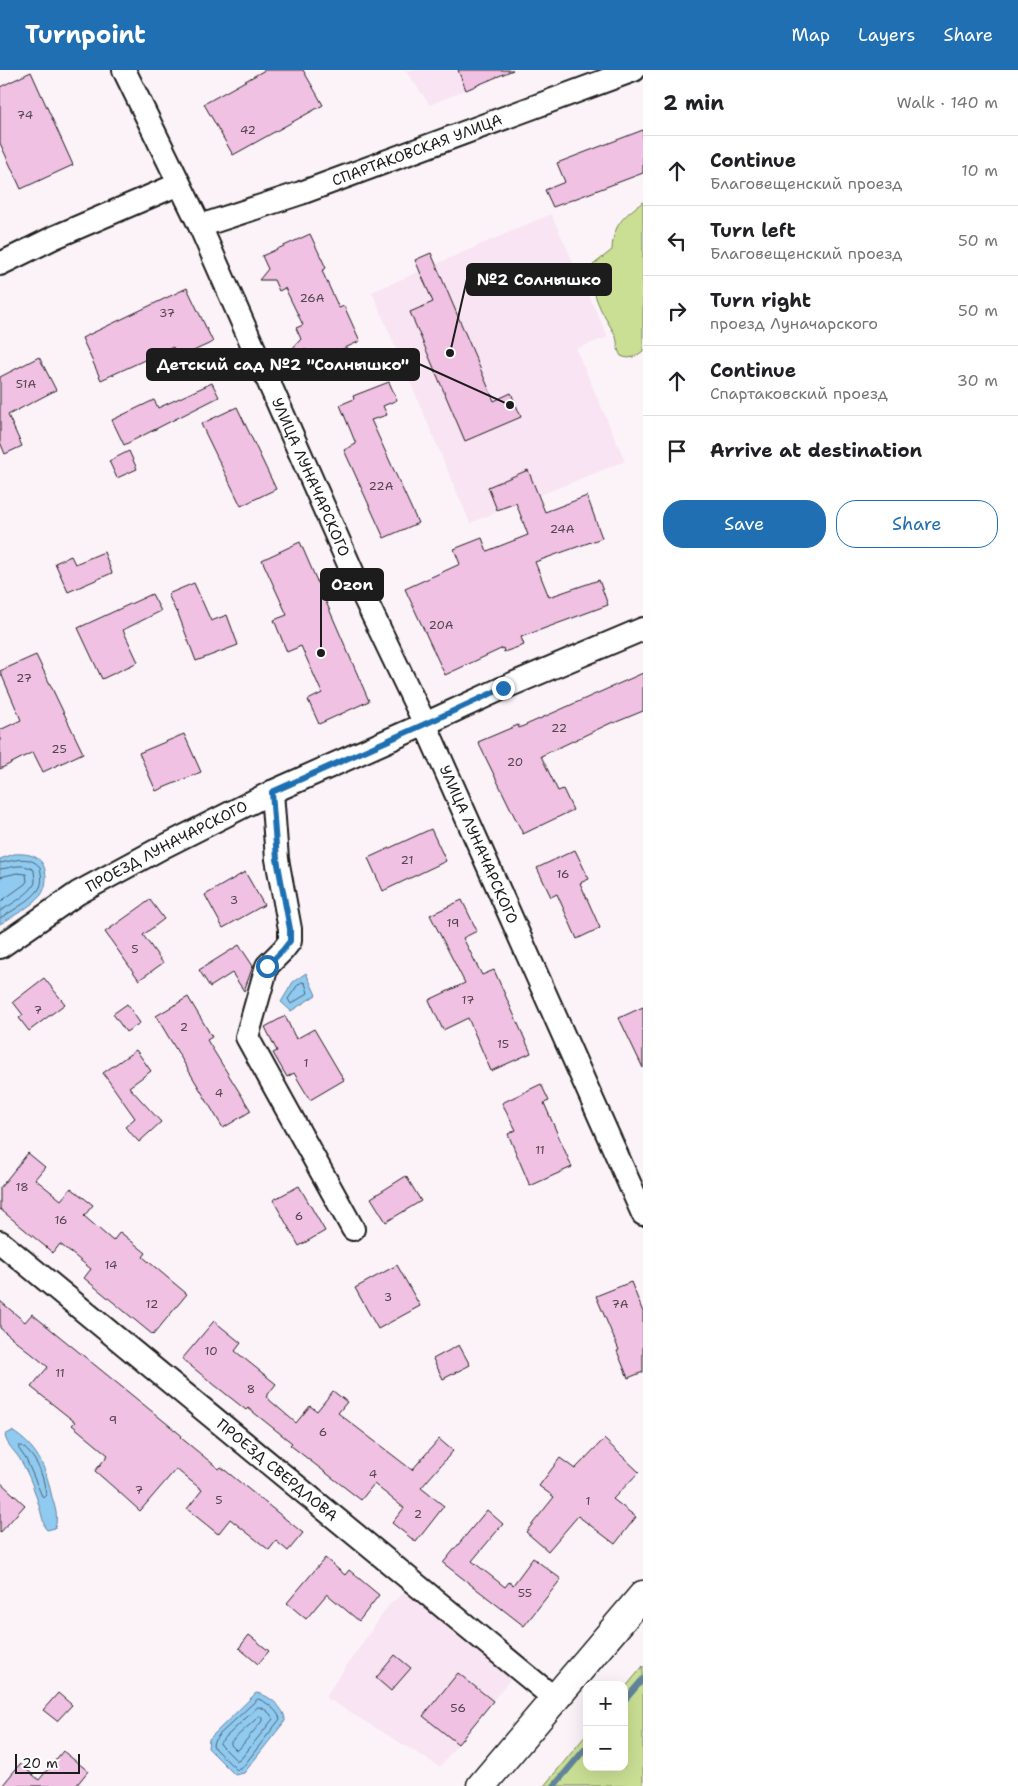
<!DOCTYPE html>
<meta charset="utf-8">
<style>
body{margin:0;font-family:"Shantell Sans",sans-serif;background:#f2f2f2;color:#202124}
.controls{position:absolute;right:15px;bottom:15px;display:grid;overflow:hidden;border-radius:10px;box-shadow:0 5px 20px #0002}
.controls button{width:45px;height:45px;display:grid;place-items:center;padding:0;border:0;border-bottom:1px solid #e0e0e0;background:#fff;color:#202124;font:25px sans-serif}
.scale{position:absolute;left:15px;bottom:12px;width:65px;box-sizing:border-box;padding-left:5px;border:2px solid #1c1c1c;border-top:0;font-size:14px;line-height:18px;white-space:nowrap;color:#1c1c1c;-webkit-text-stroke:4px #fff;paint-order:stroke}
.stop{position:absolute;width:15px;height:15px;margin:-11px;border:4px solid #1f6fb2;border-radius:50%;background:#fff}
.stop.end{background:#1f6fb2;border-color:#fff;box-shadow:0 1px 5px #0008}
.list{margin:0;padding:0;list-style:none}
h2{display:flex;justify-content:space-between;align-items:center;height:65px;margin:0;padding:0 20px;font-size:21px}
h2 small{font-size:16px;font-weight:400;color:#757577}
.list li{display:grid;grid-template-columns:32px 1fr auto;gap:15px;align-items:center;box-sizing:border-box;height:70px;padding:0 20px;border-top:1px solid #e0e0e0}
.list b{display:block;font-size:19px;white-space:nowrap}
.list p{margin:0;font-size:16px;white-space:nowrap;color:#757577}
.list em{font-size:16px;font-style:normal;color:#757577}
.actions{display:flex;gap:10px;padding:15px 20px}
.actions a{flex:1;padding:11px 0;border:1px solid #1f6fb2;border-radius:20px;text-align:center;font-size:18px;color:#1f6fb2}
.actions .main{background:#1f6fb2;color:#fff}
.icon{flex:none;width:28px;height:28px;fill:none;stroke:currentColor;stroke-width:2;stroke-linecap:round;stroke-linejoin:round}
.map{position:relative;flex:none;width:643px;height:1716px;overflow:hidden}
header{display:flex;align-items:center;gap:30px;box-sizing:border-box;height:70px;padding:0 25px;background:#1f6fb2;color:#fff}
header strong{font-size:24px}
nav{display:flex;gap:28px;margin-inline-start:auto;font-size:18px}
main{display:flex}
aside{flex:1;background:#fff}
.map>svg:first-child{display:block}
.built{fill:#f8e4f2}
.green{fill:#cadf94;stroke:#737e58}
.water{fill:#90caf0;stroke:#62849b}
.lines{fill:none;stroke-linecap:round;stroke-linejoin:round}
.shore{stroke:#4a6271;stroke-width:1}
.stream{stroke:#62849b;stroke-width:6}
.building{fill:#f0c1e3;stroke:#1c1c1c}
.minor-casing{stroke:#1c1c1c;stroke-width:26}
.major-casing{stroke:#1c1c1c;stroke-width:31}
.minor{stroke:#fff;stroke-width:22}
.major{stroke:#fff;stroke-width:28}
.route{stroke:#1f6fb2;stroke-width:6}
.labels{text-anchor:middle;stroke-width:4;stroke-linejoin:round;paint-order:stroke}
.number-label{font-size:12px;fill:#51454e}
.street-label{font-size:15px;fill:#1c1c1c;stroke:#fff}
.leader{fill:none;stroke:#1c1c1c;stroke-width:2}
.callout-dot{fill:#1c1c1c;stroke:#fff;stroke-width:2}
.callout{fill:#1c1c1c;stroke:#1c1c1c;stroke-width:2}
.callout-label{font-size:16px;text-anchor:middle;font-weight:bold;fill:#fff}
</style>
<header>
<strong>Turnpoint</strong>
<nav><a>Map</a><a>Layers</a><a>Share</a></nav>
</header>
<main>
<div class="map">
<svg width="643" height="1716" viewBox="0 0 643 1716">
<rect width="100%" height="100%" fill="#fcf3f9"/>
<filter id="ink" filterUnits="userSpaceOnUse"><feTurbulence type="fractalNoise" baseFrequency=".02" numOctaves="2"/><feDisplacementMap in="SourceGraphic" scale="10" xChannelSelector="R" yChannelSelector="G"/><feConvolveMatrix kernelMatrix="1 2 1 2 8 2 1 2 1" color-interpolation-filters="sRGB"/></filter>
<g filter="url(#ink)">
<path class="built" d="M405 0H512L430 35Z
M551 144 608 267 576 279 625 391 470 453 372 222Z
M406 1521 511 1608 440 1697 325 1627 389 1535Z"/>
<path class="green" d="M643 132V281C635 287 630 290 621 286 617 280 618 274 616 267 614 261 609 255 606 249 597 234 589 213 593 195L612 180C613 154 624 146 643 132Z
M643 1596V1716H544L587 1664V1697H624V1619Z"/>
<path class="water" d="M14 784C32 783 45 787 46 807 46 814 45 819 41 825 31 837 13 846 0 854V789Z
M306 903 316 925 291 941 281 932 293 912Z
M12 1361C37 1377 45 1395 51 1423 54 1436 59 1444 55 1458L47 1460 45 1458C39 1435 33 1411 21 1391 17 1383 6 1375 5 1365Z
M256 1623C268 1624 286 1639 285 1651L244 1703 235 1705 208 1678 209 1669Z"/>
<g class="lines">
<path class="shore" d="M0 793C14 791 28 784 40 797 41 803 43 811 40 817 35 828 11 842 0 848
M0 799C12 798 22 792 34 800 34 803 35 808 35 812 33 822 9 836 0 841
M0 807 17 803 26 804 27 811 25 814 0 832
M302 912 305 913 308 923 291 934 288 929 297 916Z
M19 1376H22C38 1389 43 1405 46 1424L45 1427 42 1426 26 1389 19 1379Z
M258 1629C266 1631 278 1641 280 1649L242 1698 237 1700 215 1679 213 1675 214 1671 219 1665Z
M258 1637C263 1637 272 1644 273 1649L240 1690 237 1691 221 1675 220 1673Z
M260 1646 262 1648V1651L239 1679 236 1680 231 1675V1672Z"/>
<path class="stream" d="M624 1631 643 1609
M554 1716 585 1679"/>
</g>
<path class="building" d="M265 0H303L323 35 233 85 204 34Z
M458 0H513L466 20Z
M31 2 73 95 21 119 0 73V17Z
M643 60V103L553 137 545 120 565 112 557 93Z
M310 164 326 198 322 201 339 238 344 236 360 271 313 293 307 280H291L301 269 296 258 303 255 285 218 279 221 274 210H259L268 199 262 186Z
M431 183 494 331 511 323 521 347 465 371 410 242 433 232 415 190Z
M187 218 213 272 178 288 173 277 101 310 82 268Z
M39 287 56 320 8 345 22 376 5 384 0 372V307Z
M389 312 397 330 383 336 387 345 371 350 418 453 384 468 344 380 356 374 340 335 354 329 353 326Z
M212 313 219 327 124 375 112 350 154 330 158 338Z
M237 337 276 419 241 436 201 354Z
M129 381 137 399 117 408 109 391Z
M528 400 545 442 587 426 602 468 535 492 549 527 599 510 608 535 521 567 524 575 504 582 503 578 445 605 405 519 460 494 454 479 482 468 487 481 528 465 516 433 497 440 488 417Z
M300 472 369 631 319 654 308 630 322 623 301 576 287 582 274 550 287 545 262 490Z
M104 482 112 503 68 522 55 493 71 486 75 494Z
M194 513 211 551 227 545 238 575 196 591 177 541 176 542 168 524Z
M152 524 161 541 123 560 138 592 102 609 78 558Z
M36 585 83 683 43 702 33 682 0 699V660L21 650 0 601Z
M643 603V641L614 653 613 652 541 686 558 721 563 719 573 740 523 764 478 672 518 655 519 658Z
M184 664 201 702 156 721 139 683Z
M431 759 446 791 383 821 368 788Z
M575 780 589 809 580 813 600 858 577 869 557 824 551 827 537 798Z
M245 802 264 835 223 858 205 825Z
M150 830 164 849 143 865 163 893 139 910 105 862Z
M462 830 477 861 463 868 482 905 494 900 531 983 491 1001 468 948 443 960 429 930 465 913 430 845Z
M239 875 253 896 244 921 232 903 210 917 199 900Z
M44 908 65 934 29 961 19 948 23 945 13 932Z
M188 927 212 967 207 970 251 1041 223 1058 156 946Z
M127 934 140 953 126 962 113 944Z
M643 937V998L619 948Z
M285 946 296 969 314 959 344 1010 310 1030 294 1003 287 1007 273 983 277 981 265 957Z
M136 980 151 1001 129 1017 161 1052 139 1072 125 1057 135 1048 103 1003Z
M541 1014 549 1031 544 1033 572 1097 530 1116 508 1064 516 1060 502 1033Z
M28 1083 45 1097 35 1109 61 1130 71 1118 93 1135 84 1146 113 1171 120 1162 146 1183 143 1187 187 1224 153 1265 84 1208 91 1199 60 1174 53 1183 0 1139V1118Z
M406 1106 421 1131 386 1152 371 1128Z
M299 1116 325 1161 299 1176 273 1130Z
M397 1195 420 1236 378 1259 355 1218Z
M631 1212 643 1242V1302L628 1308 617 1281 619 1280 596 1226Z
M0 1231 25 1252 32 1244 181 1365 180 1367 219 1399 221 1397 303 1463 288 1481 276 1471 269 1480 230 1449 218 1464 187 1439 202 1420 176 1399 140 1441 119 1422 95 1401 108 1385 72 1355 75 1352 31 1317 48 1297 0 1258Z
M214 1251 241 1273 235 1281 276 1314 266 1327 296 1353 310 1336 317 1341 333 1321 347 1332 338 1343 412 1400 439 1369 453 1381 421 1418 444 1436 416 1472 392 1453 404 1438 374 1414 361 1430 290 1375 292 1373 248 1338 246 1340 182 1289Z
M459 1275 470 1295 443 1309 433 1289Z
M604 1369 639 1402 613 1429 636 1447 615 1474 578 1446 548 1481 526 1462 554 1427 539 1416 560 1388 575 1399Z
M0 1412 25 1435 0 1463Z
M487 1440 503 1454 472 1491 505 1517 509 1512 513 1515 533 1488 561 1509 524 1556 443 1493Z
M325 1488 345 1505 349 1500 379 1525 359 1551 327 1524 306 1549 287 1533Z
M249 1565 269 1581 258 1594 239 1578Z
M395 1585 411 1598 391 1621 376 1608Z
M458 1603 493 1631 458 1674 423 1646Z
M58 1623 72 1635 57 1651 43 1640Z
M63 1681 88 1701 76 1716H2L20 1694 39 1710Z"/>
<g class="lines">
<g class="minor-casing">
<g id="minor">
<path id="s1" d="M124 0 200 156 355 508 425 654 643 1144"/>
<path id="s2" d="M200 156 301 123 634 0"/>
<path d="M0 194 55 167 179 114"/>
<path d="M272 722 277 789 290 859V871L283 880 267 896 247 967 353 1159"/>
<path id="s3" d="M0 877 78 823 163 777 272 722 425 654 503 618 643 559"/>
<path id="s4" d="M0 1172 554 1628"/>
</g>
</g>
<g class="major-casing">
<path id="major" d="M481 1716 643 1525"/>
</g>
<use href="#minor" class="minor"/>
<use href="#major" class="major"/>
</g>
</g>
<g class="lines" filter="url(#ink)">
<path class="route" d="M267 896 283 880 290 871V859L277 789 272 722 425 654 503 618"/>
</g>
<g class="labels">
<g class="number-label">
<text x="25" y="49">74</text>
<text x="248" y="64">42</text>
<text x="312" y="232">26А</text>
<text x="167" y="247">37</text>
<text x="26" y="318">51А</text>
<text x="381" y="420">22А</text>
<text x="562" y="463">24А</text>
<text x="441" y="559">20А</text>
<text x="24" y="612">27</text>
<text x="559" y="662">22</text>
<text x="59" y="683">25</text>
<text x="515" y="696">20</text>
<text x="407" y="794">21</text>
<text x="563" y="808">16</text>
<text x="234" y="834">3</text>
<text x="453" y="857">19</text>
<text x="135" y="883">5</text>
<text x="468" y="934">17</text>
<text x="38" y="944">7</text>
<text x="184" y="961">2</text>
<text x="503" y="978">15</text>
<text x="306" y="997">1</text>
<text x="219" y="1027">4</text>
<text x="540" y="1084">11</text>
<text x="22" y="1121">18</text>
<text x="299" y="1150">6</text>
<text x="61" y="1154">16</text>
<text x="111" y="1199">14</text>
<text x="388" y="1231">3</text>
<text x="152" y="1238">12</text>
<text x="620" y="1238">7А</text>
<text x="211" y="1285">10</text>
<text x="60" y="1307">11</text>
<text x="251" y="1323">8</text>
<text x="113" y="1354">9</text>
<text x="323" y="1366">6</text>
<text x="373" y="1408">4</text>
<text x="139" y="1424">7</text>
<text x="219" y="1434">5</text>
<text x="588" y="1435">1</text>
<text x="418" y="1448">2</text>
<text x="525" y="1527">55</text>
<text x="458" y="1642">56</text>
</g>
<g class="street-label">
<text dy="5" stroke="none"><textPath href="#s2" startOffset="230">СПАРТАКОВСКАЯ УЛИЦА</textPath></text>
<text dy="5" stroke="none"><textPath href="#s1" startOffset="448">УЛИЦА ЛУНАЧАРСКОГО</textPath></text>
<text dy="5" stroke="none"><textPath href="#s1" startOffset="852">УЛИЦА ЛУНАЧАРСКОГО</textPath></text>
<text dy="5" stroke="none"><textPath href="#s3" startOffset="195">ПРОЕЗД ЛУНАЧАРСКОГО</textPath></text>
<text dy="5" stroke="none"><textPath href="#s4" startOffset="359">ПРОЕЗД СВЕРДЛОВА</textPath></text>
</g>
</g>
<path class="leader" d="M450 283L467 209M510 335L419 294M321 583L321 515"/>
<g class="callout-dot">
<circle cx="450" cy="283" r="5"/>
<circle cx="510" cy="335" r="5"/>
<circle cx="321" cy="583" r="5"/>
</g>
<g class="callout">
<rect x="467" y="194" width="144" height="31" rx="5"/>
<rect x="147" y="279" width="272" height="31" rx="5"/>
<rect x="321" y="499" width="62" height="31" rx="5"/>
</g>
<g class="callout-label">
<text x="539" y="215">№2 Солнышко</text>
<text x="283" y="300">Детский сад №2 "Солнышко"</text>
<text x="352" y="520">Ozon</text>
</g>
</svg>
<div class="controls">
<button>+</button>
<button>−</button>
</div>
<div class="scale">20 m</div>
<div class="stop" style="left:267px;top:896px"></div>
<div class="stop end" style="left:503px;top:618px"></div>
</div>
<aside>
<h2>2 min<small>Walk · 140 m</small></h2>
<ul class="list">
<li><svg class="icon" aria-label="ahead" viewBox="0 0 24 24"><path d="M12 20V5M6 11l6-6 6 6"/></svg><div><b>Continue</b><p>Благовещенский проезд</p></div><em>10 m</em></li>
<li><svg class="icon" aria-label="left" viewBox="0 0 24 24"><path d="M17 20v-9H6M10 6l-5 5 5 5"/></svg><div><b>Turn left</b><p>Благовещенский проезд</p></div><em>50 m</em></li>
<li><svg class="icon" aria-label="right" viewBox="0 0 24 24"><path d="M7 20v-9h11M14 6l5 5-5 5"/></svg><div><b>Turn right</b><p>проезд Луначарского</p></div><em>50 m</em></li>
<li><svg class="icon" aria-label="ahead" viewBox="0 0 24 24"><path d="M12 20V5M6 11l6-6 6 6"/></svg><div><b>Continue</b><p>Спартаковский проезд</p></div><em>30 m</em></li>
<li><svg class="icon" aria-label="arrive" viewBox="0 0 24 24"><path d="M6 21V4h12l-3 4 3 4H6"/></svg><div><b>Arrive at destination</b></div></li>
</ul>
<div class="actions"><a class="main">Save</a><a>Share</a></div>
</aside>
</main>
